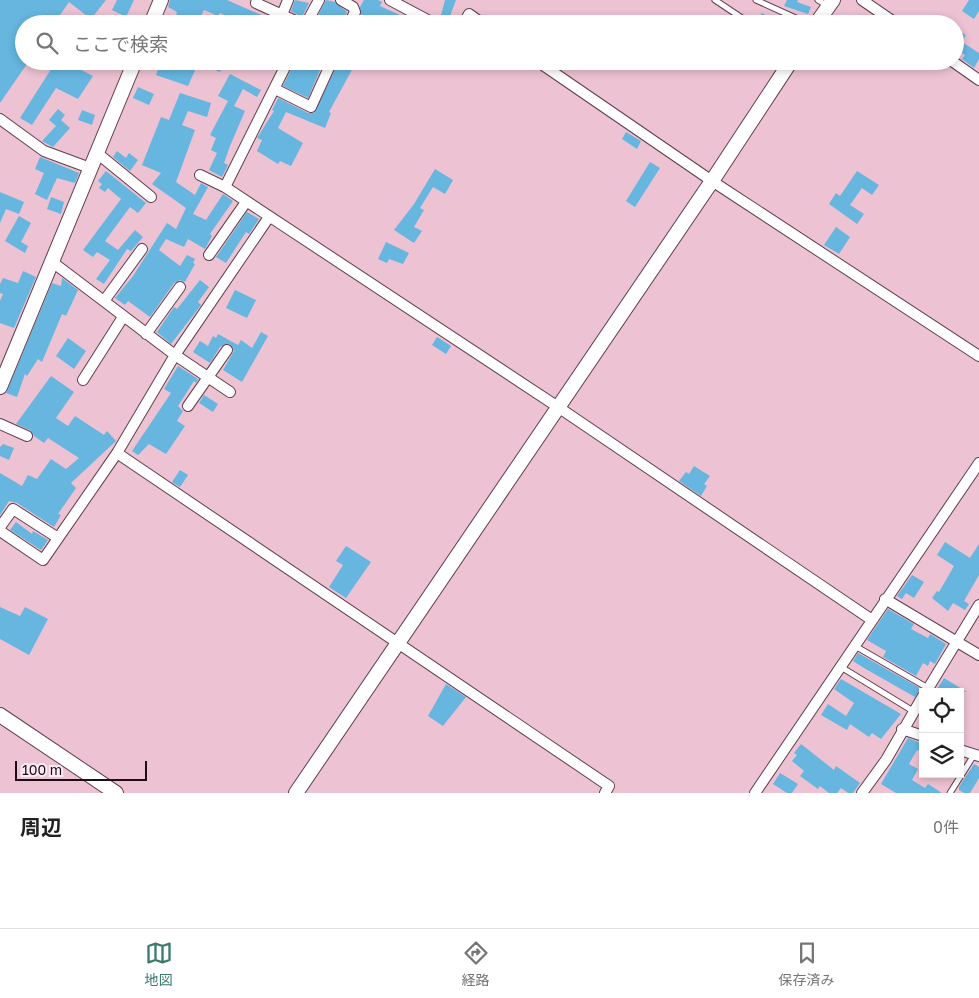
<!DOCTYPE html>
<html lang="ja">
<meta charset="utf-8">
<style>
body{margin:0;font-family:"Golos Text","Noto Sans JP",sans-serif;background:#f2f2f2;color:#222}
.controls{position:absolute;right:15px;bottom:15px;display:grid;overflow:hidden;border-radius:0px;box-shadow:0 2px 8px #0003}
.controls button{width:45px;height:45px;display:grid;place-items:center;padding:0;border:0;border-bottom:1px solid #e0e0e0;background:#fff;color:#222;font:25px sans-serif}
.scale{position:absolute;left:15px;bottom:12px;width:132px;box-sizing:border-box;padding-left:5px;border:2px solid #1b0d13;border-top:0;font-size:14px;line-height:18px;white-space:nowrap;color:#1b0d13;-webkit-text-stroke:4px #fdebf2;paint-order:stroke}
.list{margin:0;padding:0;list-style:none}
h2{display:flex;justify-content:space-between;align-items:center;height:65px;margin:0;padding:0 20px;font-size:21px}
h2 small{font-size:16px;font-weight:400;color:#767676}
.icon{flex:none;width:28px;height:28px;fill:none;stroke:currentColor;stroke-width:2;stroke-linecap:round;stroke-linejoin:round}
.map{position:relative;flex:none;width:979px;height:793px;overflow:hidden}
.search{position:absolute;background:#fff;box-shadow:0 2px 8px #0003;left:15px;right:15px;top:15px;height:55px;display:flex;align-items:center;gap:12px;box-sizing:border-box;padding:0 18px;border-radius:28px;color:#767676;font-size:19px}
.sheet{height:135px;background:#fff}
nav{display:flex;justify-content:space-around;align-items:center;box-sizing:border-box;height:70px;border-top:1px solid #e0e0e0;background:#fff;font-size:14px;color:#767676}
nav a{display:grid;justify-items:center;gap:2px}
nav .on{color:#3b7b6a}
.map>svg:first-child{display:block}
.building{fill:#66b6e0}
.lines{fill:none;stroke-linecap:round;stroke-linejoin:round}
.lane-casing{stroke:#613f4d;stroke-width:7}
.street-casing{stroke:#613f4d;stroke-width:12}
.secondary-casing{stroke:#613f4d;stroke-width:16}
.lane{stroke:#fff;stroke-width:5}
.street{stroke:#fff;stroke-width:10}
.secondary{stroke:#fff;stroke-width:14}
</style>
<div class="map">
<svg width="979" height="793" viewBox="0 0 979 793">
<rect width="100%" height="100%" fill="#edc2d3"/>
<path class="building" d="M0 0H106L91 19 69 2 54 24H24V61H29L0 103Z
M117 0H134L126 17 112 10Z
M170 0H227L282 24H243L220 13 218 16 204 10 198 22 187 24 175 18 177 12 168 7Z
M295 0 309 3 302 17 291 11Z
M326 0 335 2 347 12 342 24 314 23Z
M364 0H378L382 2 380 6 420 24H357L361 15 360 7Z
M445 0H456L447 24H442L440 19Z
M787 0H798L797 2 811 7 808 14 784 6Z
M969 0H979V11L974 19 962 11Z
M762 13 780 24H760L756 21Z
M955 29 966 35 962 42 979 53V59L974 68 962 59 965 55 957 50 955 52Z
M46 61H64L93 76 78 99 56 88 32 125 20 118 53 66Z
M161 61H179L196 68 188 86 156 75Z
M196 61H224L220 72Z
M295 61H324L308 98 283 86Z
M339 61 354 66 329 112 331 113 325 128 286 112 278 128 303 143 291 166 280 161 278 164 257 151 262 140 257 138 274 111 272 110 278 98 308 113H314Z
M230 74 261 90 257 97 243 89 234 106 245 111 230 146 224 163 228 165 222 177 209 170 217 153 211 150 216 138 210 135 228 101 218 96Z
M138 87 154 94 149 105 133 98Z
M180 93 211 103 207 117 188 111 182 125 195 130 176 182 195 195 201 183 208 187 193 214 206 220 223 194 233 201 210 234 212 236 205 249 188 239 184 247 166 239 159 250 180 266 187 255 195 259 193 263 195 264 185 282 180 280 174 283 150 317 128 301 125 305 115 298 133 276 167 223 176 229 186 208 152 184 161 173 142 165 161 117 169 120Z
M58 109 65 115 61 120 70 128 53 147 42 141 56 126 49 120Z
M82 110 95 115 92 125 78 120Z
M626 132 641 141 637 149 622 139Z
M117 151 126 158 129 153 138 160 130 171 113 157Z
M40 157 79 173 75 183 57 178 47 200 35 194 44 173 35 169Z
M650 162 660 168 635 207 626 201Z
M435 169 453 180 445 194 433 187 420 208 424 210 414 227 422 231 414 243 394 230 414 204Z
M106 171 146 203 138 213 130 207 105 241 118 250 135 230 143 237 131 251 127 249 104 284 96 279 110 260 97 252 93 257 83 250 121 199 108 188 105 192 99 188 102 184 98 181Z
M857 171 879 185 872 195 862 188 850 205 864 214 857 224 829 204 836 193 840 196Z
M0 192 24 202 19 214 6 209 0 223Z
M51 197 64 202 61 214 47 209Z
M247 212 259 219 249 234 246 232 226 263 216 257Z
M19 216 31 223 21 242 28 246 25 253 5 241Z
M836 227 850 237 839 254 824 245Z
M386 242 409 253 403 264 389 259 387 263 378 259Z
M23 271 36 277 14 328 0 323V301L3 294 0 293V284L3 278 18 283Z
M62 278 78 290 66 316 62 314 42 362 38 359 27 376 25 374 17 397 6 393 52 283 61 286Z
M200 280 209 287 198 302 201 305 171 344 157 332 174 307 177 309Z
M235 290 256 300 247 318 226 308Z
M261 332 268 336 242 382 223 370 234 351 230 344H225L220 347 210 363 193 352 200 341 208 346 213 336 216 338 218 334 238 345 241 340 252 348Z
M437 337 451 346 446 354 432 345Z
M68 338 86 351 74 369 56 356Z
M178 366 198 379 196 383 194 381 178 406 183 411 177 421 185 426 166 454 149 444 138 455 132 451 171 393 164 389Z
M51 376 74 392 56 418 68 426 75 416 104 435 107 431 116 441 71 483 76 488 58 514 61 515 54 527 17 503 9 501 0 515V473L22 486 28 475 37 479 51 459 66 469 79 458 48 438 44 443 34 436 30 430 16 424Z
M204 395 218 404 213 412 199 403Z
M3 444 14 448 9 460 0 456V447Z
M694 466 710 476 704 484 707 486 701 496 679 481 686 472 689 474Z
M180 470 188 475 180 487 172 482Z
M16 522 32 534 33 531 48 540 41 550 10 530Z
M945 542 970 558 979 544V575L964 601 969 604 965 610 953 603 948 611 932 598 937 591 939 592 954 566 937 555Z
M346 546 371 562 346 598 329 587 343 565 336 561Z
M912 575 924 582 914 598 906 593 902 599 897 596Z
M0 607 20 616 25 607 48 619 29 655 0 639Z
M888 609 914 624 911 629 928 638 930 634 946 644 935 664 930 661 928 666 923 663 916 676 883 657 886 651 867 640Z
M858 653 920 688V690L915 697 864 668 853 661Z
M944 678 967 692H942L937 689Z
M841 679 901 714 881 739 872 733 869 737 850 724 847 730 821 715 828 704 846 716 854 703 834 689Z
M446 684 466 697 443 726 428 716Z
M908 738 923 744V753L917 750 909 764 918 769 912 780 925 788 928 784 942 793H896L881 784Z
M801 744 834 770 836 766 860 783 853 793H848L841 788 837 793H829L820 786 818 789 800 776 804 771 792 761 797 755 794 753Z
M974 764 979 767V778L970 793H964L959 790V787Z
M780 773 798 784 792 793H787L773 784Z"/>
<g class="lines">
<g class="lane-casing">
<path id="lane" d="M715 0 751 24
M756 0 809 24
M818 0 828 6
M855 646 928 688
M841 667 913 711
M950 793 974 755"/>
</g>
<g class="street-casing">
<path id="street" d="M257 0 256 3 302 24
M341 0 353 7 355 12 349 24
M390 0 435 24
M862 0 897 24
M282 15 288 0
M306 24 319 0
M463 24 469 14 483 24
M288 61 225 187 558 407 872 620
M537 61 712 181 979 356
M952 61 979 80
M275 89 311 107 332 61
M0 119 44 151 90 168
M97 153 151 197
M200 175 225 187
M209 255 246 202
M51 261 175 355 230 392
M104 301 142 249
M146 334 180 287
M83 380 123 317
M188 406 227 350
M0 424 27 436
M117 453 609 786 605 793
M0 527 13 509 58 538
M0 531 43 560 117 453 175 355 269 217
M885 599 979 655
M926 692 979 605
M902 729 923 736
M960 750 979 756
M755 793 979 463
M862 793 886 760 923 696"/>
</g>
<g class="secondary-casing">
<path id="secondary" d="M151 24 161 0
M816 24 833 0
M0 387 135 61
M0 715 116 793
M296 793 712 181 791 61"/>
</g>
<use href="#lane" class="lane"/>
<use href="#street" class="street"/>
<use href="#secondary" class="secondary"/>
</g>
</svg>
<div class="controls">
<button><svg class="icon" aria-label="locate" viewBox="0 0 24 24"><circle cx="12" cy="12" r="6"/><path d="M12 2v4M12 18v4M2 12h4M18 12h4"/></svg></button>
<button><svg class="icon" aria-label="layers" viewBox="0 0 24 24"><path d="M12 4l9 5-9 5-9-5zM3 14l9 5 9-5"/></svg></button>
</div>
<div class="scale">100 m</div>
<div class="search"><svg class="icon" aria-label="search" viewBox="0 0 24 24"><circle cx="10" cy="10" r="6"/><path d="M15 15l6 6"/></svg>ここで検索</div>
</div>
<section class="sheet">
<h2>周辺<small>0件</small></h2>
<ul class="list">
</ul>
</section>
<nav>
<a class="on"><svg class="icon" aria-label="map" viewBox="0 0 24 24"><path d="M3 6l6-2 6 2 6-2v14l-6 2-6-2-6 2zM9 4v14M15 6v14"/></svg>地図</a>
<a><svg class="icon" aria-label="directions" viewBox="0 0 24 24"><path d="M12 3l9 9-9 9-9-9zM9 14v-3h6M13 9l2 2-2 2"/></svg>経路</a>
<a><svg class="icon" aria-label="saved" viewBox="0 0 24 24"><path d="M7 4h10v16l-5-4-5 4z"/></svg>保存済み</a>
</nav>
